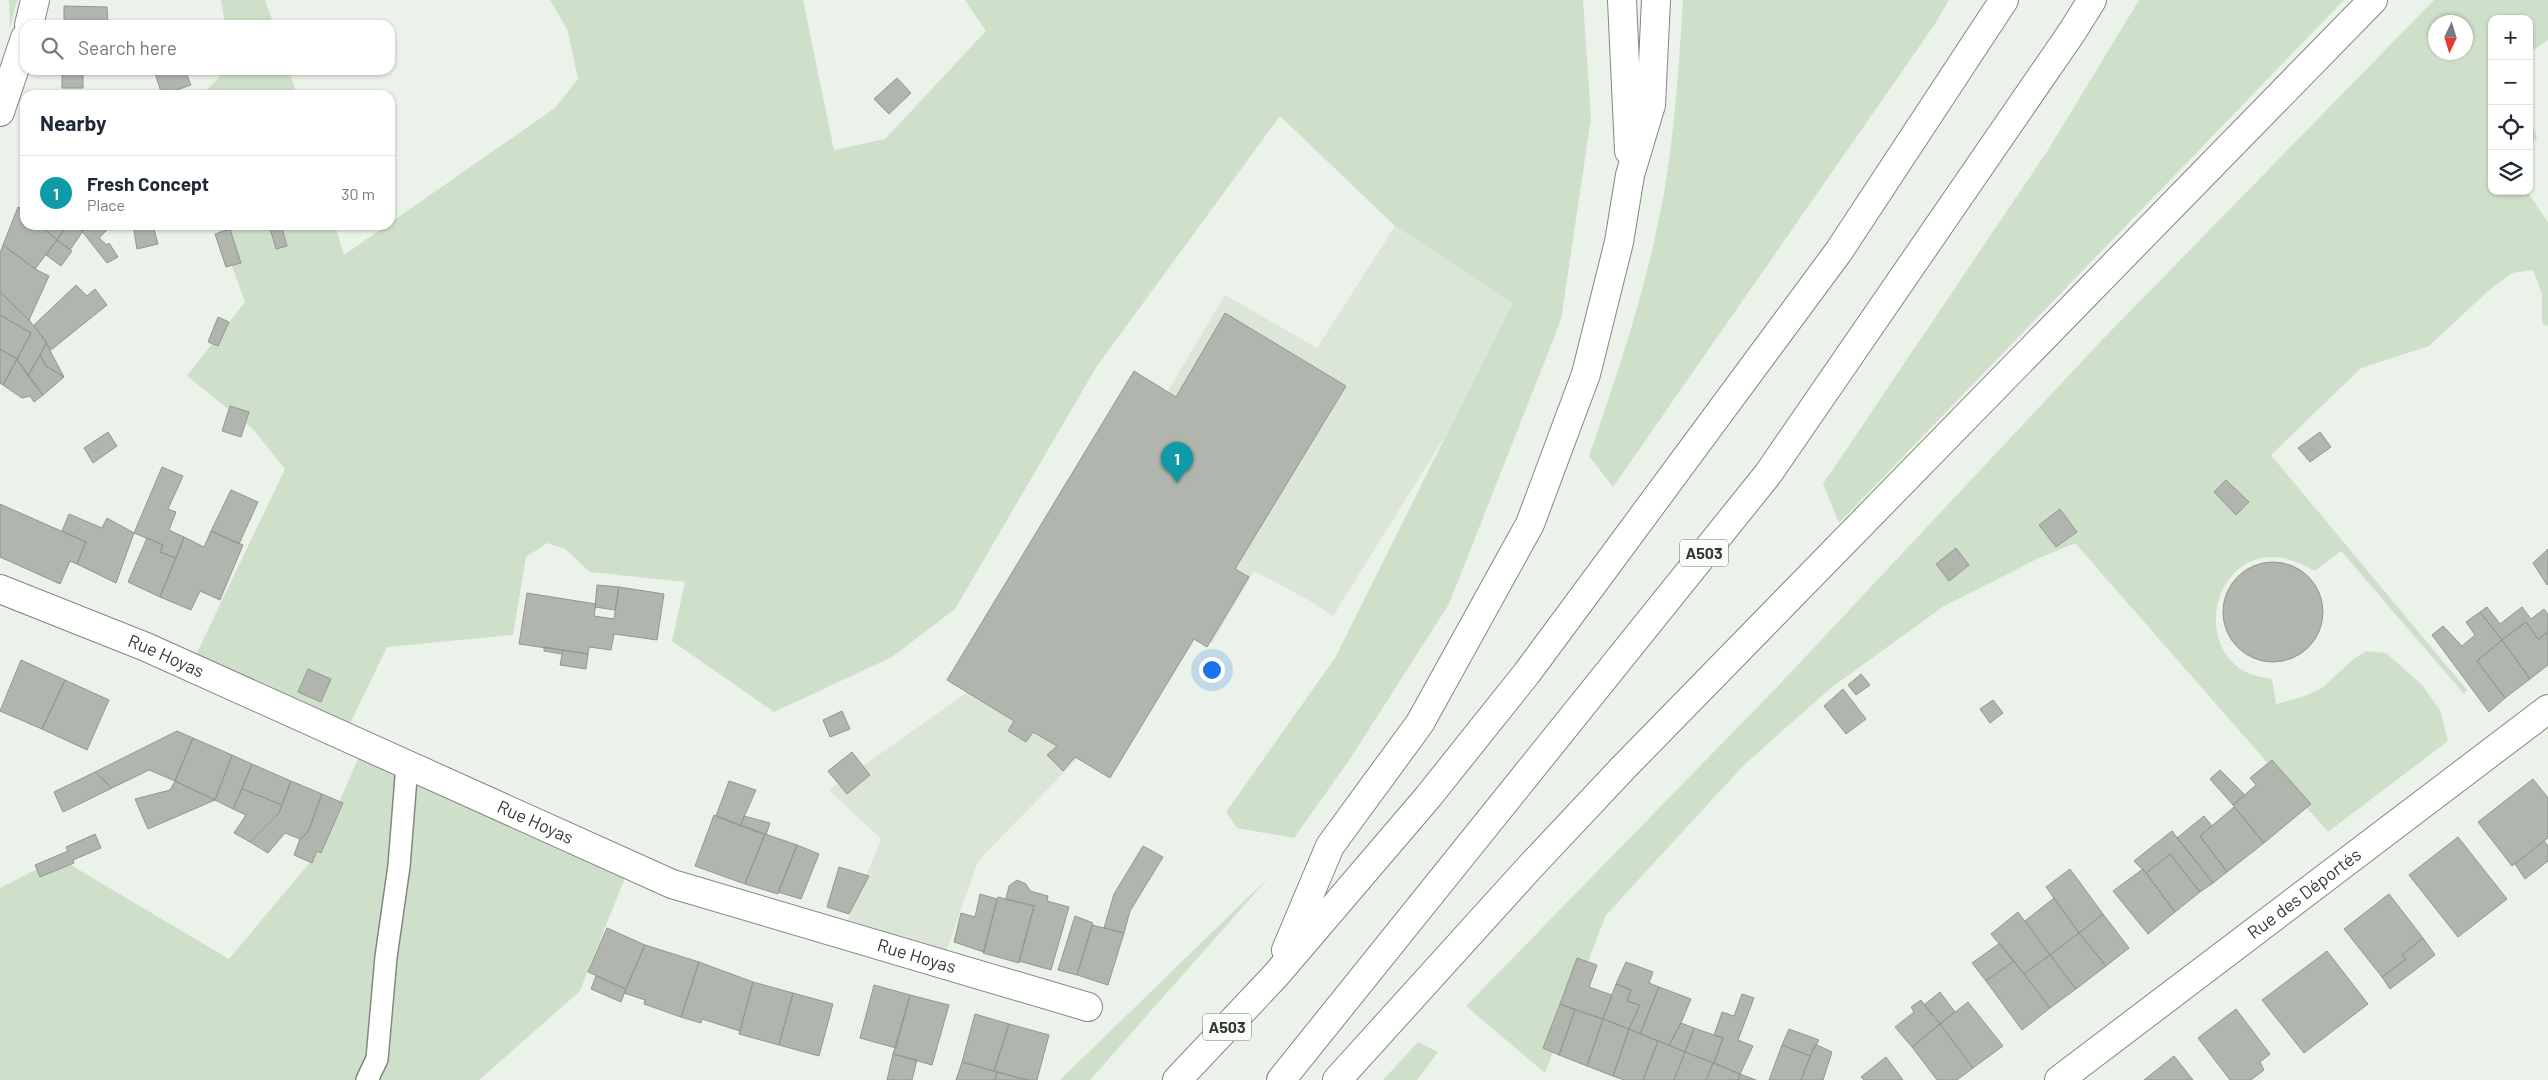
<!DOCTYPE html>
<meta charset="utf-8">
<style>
body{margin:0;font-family:Barlow,sans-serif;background:#f2f2f3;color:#1f2937}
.controls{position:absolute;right:15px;top:15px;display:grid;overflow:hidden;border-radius:10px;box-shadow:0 1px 4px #0004}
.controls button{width:45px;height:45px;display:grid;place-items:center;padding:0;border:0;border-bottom:1px solid #e0e1e3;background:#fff;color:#1f2937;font:25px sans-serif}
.compass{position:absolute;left:2428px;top:15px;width:45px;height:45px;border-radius:50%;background:#fff;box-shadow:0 1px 4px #0004;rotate:184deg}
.you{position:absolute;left:1211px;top:669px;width:18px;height:18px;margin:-12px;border:4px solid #fff;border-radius:50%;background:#1a73e8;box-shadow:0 0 0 8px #1a73e833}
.badge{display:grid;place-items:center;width:32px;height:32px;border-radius:50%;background:#1a73e8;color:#fff;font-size:16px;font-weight:700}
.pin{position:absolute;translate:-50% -41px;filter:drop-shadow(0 1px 2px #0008)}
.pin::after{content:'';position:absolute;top:26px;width:18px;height:15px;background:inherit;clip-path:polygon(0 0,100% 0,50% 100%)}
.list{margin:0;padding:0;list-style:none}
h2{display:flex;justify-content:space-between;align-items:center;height:65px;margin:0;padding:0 20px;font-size:21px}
h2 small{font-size:16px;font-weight:400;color:#747a83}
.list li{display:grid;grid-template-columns:32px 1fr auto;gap:15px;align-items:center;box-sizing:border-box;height:75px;padding:0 20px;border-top:1px solid #e0e1e3}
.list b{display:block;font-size:19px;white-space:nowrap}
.list p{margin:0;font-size:16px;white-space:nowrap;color:#747a83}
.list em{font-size:16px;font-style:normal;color:#747a83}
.icon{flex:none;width:28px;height:28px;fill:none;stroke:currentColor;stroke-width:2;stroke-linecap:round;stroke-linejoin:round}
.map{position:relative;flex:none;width:2548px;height:1080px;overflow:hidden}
.search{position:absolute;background:#fff;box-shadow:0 1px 4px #0004;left:20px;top:20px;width:375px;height:55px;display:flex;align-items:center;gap:12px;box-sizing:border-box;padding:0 18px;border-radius:15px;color:#747a83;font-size:19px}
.panel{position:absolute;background:#fff;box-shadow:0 1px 4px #0004;left:20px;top:90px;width:375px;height:140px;border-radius:15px}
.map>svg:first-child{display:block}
.built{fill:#dbe6d8}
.green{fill:#cfe0ca;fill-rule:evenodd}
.building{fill:#b0b6ae;stroke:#929890}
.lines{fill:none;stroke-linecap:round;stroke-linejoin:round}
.service-casing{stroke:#828880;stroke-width:24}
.minor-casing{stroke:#828880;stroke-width:30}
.motorway-casing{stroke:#828880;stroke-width:30}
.service{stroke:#fff;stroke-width:21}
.minor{stroke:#fff;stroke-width:28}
.motorway{stroke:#fff;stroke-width:28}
.labels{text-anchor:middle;stroke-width:5;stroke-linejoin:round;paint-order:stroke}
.shield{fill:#f9fff8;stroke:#707470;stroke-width:1}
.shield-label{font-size:16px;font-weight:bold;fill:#363835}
.street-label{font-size:18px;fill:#363835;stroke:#f9fff8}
</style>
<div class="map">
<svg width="2548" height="1080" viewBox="0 0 2548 1080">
<rect width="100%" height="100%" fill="#ebf2e9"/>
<path class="built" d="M1395 226 1512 302 1444 438 1333 616 1305 598 1254 571 1212 643 1194 632 1082 754 978 861 942 964 842 935 881 839 829 790 1004 666 1225 295 1317 348Z"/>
<path class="green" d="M9 0H17L10 29Z
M221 0H265L274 25H225Z
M550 0H803L834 150 885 139 986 31 965 0H1583L1591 118 1561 320 1449 604 1350 759 1294 838 1237 828 1226 812 1335 658 1512 303 1395 226 1280 116 1097 366 955 609 892 657 774 712 672 641 685 582 590 572 565 549 547 543 526 557 513 635 387 647 344 736 190 667 285 469 252 428 187 376 245 302 217 225H335L344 255 555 108 578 79 568 31Z
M1683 0H1949L1935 24 1613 487 1589 456C1619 370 1648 283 1664 193 1675 129 1679 64 1683 0Z
M2139 0H2344L1839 523 1823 484 2048 150Z
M2434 0H2548V40L2529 53V19H2492V191H2527L2548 222V326L2542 324V294L2533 270 2512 273 2488 291 2429 346 2361 368 2271 455 2467 690 2464 694 2341 551 2315 571C2302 564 2288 557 2272 557 2211 558 2194 650 2250 674 2257 676 2265 678 2272 679L2276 704 2302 697 2322 688 2351 661 2366 651 2386 653 2421 684 2440 710 2448 741 2328 832 2075 543 2037 559 1944 606 1832 687 1744 765 1606 915 1545 1073 1466 1006 1779 685 2102 340ZM2436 22H2466V52H2436Z
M226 70H289L297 95H202Z
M2529 113 2537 138 2529 146Z
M364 745 630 865 580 991 479 1080H0V888L59 858 229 959 316 855Z
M1270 876 1090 1080H1060Z
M1418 1042 1438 1052 1417 1080H1383Z"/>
<path class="building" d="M64 6 107 7 108 25H64Z
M62 70H83V88H62Z
M110 70H154L155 73Z
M154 70H185L191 85 162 95Z
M897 78 911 93 889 114 874 99Z
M18 207 25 211V225H40L57 240 35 269 3 245Z
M40 225H67L57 240Z
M67 225H78L83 231 70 250 57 240Z
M84 225H112L99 238 107 245 109 243 118 257 107 263 81 230Z
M133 225H153L158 244 137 249Z
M269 225H281L287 246 276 249Z
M230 229 241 263 226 267 215 234Z
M57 240 72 251 61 266 46 255Z
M3 245 35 269 49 276 29 320 0 292V253Z
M76 285 87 296 95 289 107 305 51 350 34 325Z
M0 292 29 320 47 342 28 376 17 359 31 333 0 315Z
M1225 313 1346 386 1235 569 1249 577 1207 647 1194 639 1110 778 1075 757 1063 771 1047 755 1057 746 1033 732 1026 742 1008 731 1014 721 947 680 1134 371 1176 397Z
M0 315 31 333 17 359 0 349Z
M218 317 229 322 218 346 208 342Z
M46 343 64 377 46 366 40 355Z
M0 349 17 359 3 385 0 383Z
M40 355 46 366 64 377 43 395 28 376Z
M17 359 43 395 34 402 30 396 22 398 3 385Z
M230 406 249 412 241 437 222 431Z
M108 432 117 446 93 463 84 448Z
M2320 432 2331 447 2310 462 2298 448Z
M162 467 183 476 168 509 176 512 169 530 184 537 176 558 160 552 163 545 134 533Z
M2226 480 2249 502 2236 515 2214 492Z
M231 490 258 502 239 544 211 531Z
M0 504 86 542 77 564 70 561 60 584 0 557Z
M2060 509 2077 532 2056 547 2039 525Z
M69 514 102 528 107 518 134 533 116 583 77 564 86 542 62 531Z
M211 531 243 545 220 600 200 591 191 610 160 597 184 537 204 547Z
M147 538 163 545 160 552 176 558 160 597 128 582Z
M1956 548 1969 565 1949 581 1936 564Z
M2548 549V584L2547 585 2533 563Z
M2223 612a50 50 0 1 1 100 0a50 50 0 1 1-100 0Z
M597 585 619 587 615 610 595 607Z
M619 587 664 594 657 640 614 634 611 650 589 647 588 654 519 644 527 593 596 604 594 616 614 619Z
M2487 607 2500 624 2522 607 2531 619 2544 609 2548 614V632L2538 639 2526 622 2502 640 2480 612Z
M2480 612 2502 640 2477 661 2505 698 2489 712 2432 635 2443 626 2462 646 2475 635 2466 622Z
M2526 622 2538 639 2548 632V665L2530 679 2502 640Z
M2502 640 2530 679 2505 698 2477 661Z
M544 647 563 650 562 654 544 651Z
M563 650 588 654 586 669 560 665Z
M21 660 65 680 42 729 0 711Z
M308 669 331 679 321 702 298 692Z
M1861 674 1870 685 1856 695 1848 685Z
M65 680 109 700 87 750 42 729Z
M1843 689 1866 719 1846 734 1824 706Z
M1993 700 2003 713 1990 723 1980 709Z
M842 711 850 729 830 737 823 720Z
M177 731 193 738 175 781 149 770 112 788 95 772Z
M193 738 232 755 215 800 175 781Z
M852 752 870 775 847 794 828 771Z
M232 755 252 764 233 809 215 800Z
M2272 760 2311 804 2264 843 2233 805 2256 785 2250 778Z
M252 764 291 781 282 805 242 789Z
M2220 770 2245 795 2233 805 2210 779Z
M95 772 112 788 63 812 54 792Z
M2533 779 2548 798V838L2512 866 2478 822Z
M175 781 215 800 148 829 135 799 170 790Z
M291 781 322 794 308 832 300 839 285 833 268 853 250 842 279 813Z
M729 781 756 790 740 826 716 816Z
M242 789 282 805 279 813 250 842 234 833 246 815 233 809Z
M322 794 343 803 321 853 317 851 312 863 294 855 300 839 308 832Z
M2234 807 2264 843 2227 872 2200 836Z
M714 815 765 834 745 884 695 866Z
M744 816 770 823 766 835 740 826Z
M2204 816 2212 826 2200 836 2227 872 2213 883 2177 838Z
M2172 831 2213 883 2200 892 2170 854 2146 873 2134 861Z
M95 834 101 848 73 860 74 863 40 877 35 865 68 851 66 847Z
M765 834 797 845 778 894 745 884Z
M2458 837 2507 899 2458 937 2409 875Z
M2544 841 2548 846V861L2525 879 2515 864Z
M797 845 819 854 801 899 778 892Z
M1143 846 1163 857 1130 911 1124 933 1104 928 1114 894Z
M2170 854 2200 892 2175 912 2146 873Z
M839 867 869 876 849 914 827 907Z
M2070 869 2103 914 2079 933 2046 887Z
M2143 869 2175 912 2148 934 2113 891Z
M1017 880 1026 884 1030 891 1048 896 1047 901 1069 907 1051 970 1019 961 1034 906 1006 899 1009 886Z
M980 894 997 899 984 952 954 942 961 913 975 917Z
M2389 894 2423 938 2402 955 2406 959 2382 977 2344 929Z
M998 897 1034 906 1019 963 983 953Z
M2054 898 2079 933 2050 955 2025 921Z
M2018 912 2050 955 2024 974 1991 934Z
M2103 914 2129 948 2106 966 2079 933Z
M1075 916 1093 923 1077 975 1058 970Z
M1092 925 1124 933 1108 985 1077 975Z
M607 928 645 945 626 989 588 972Z
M2079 933 2106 966 2076 989 2050 955Z
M2423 938 2435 955 2390 989 2382 977 2406 959 2402 955Z
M2000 943 2014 961 1986 981 1972 963Z
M645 945 699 962 681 1017 644 1004 645 1000 624 993Z
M2327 951 2368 1004 2304 1053 2262 1000Z
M2050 955 2076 989 2050 1008 2024 974Z
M1577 958 1597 965 1589 987 1612 995 1603 1019 1560 1004Z
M2014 961 2050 1008 2022 1030 1986 981Z
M699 962 753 982 740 1031 702 1019 701 1023 681 1017Z
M1626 962 1653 972 1649 983 1659 987 1640 1034 1629 1029 1640 1005 1627 1001 1631 990 1616 984Z
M596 976 626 989 621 1002 591 989Z
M753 982 793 993 779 1045 739 1034Z
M1616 984 1631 990 1627 1001 1640 1005 1629 1029 1603 1019Z
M874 985 910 995 896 1048 860 1038Z
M1659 987 1691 999 1681 1023 1669 1045 1640 1034Z
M1940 992 1955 1012 1940 1024 1924 1005Z
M793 993 833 1004 819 1056 779 1045Z
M1742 994 1754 998 1738 1040 1753 1046 1740 1074 1714 1063 1723 1038 1714 1035 1722 1012 1734 1016Z
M910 995 949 1005 932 1065 893 1054Z
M1921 1000 1940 1024 1912 1047 1895 1027 1914 1012 1911 1007Z
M1968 1002 2003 1046 1973 1068 1940 1024Z
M1560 1004 1575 1010 1559 1055 1543 1048Z
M2236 1009 2270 1054 2260 1062 2264 1070 2251 1080H2230L2198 1038Z
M1575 1010 1603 1019 1587 1066 1559 1055Z
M975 1014 1009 1024 994 1071 962 1062Z
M1603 1019 1629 1029 1613 1076 1587 1066Z
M1681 1023 1694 1028 1685 1052 1669 1045Z
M1009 1024 1049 1035 1037 1080H1027L994 1071Z
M1940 1024 1973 1068 1957 1080H1937L1912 1047Z
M1694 1028 1723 1038 1714 1063 1685 1052Z
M1629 1029 1658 1041 1643 1080H1624L1613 1076Z
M1789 1029 1819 1040 1810 1056 1782 1045Z
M1658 1041 1685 1052 1674 1080H1643Z
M1815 1044 1832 1052 1823 1080H1801Z
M1782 1045 1810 1056 1801 1080H1769Z
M1685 1052 1713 1063 1706 1080H1674Z
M893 1054 917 1060 912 1080H887Z
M2174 1056 2193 1080H2144Z
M1886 1057 1903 1080H1864L1861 1077Z
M962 1062 997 1072 995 1080H956Z
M1713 1063 1740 1074 1738 1080H1706Z
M997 1072 1027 1080H995Z
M1740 1074 1756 1080H1738Z"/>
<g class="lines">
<g class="service-casing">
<path id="service" d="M367 1080 377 1059 386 957 399 866 407 765"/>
</g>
<g class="minor-casing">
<g id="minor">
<path d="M29 25 35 0"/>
<path d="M0 112 25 38"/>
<path id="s1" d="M0 589 146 647 672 884 1088 1007"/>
<path id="s2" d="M2059 1080 2548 709"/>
</g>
</g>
<g class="motorway-casing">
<path id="motorway" d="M1622 0 1629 151
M1286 950 1330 846 1420 723 1530 524 1586 374 1619 242 1630 175 1651 105 1656 0
M1177 1080 1276 975 1428 797 1527 673 1839 251 2004 0
M1281 1080 1768 474 2072 32 2092 0
M1337 1080 1530 867 1623 768 2373 0"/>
</g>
<use href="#service" class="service"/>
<use href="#minor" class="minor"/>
<use href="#motorway" class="motorway"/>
</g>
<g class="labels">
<g class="shield">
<rect x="1680" y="539.5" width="48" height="27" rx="4"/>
<rect x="1203" y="1013.5" width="48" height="27" rx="4"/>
</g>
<g class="shield-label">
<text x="1704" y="559">A503</text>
<text x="1227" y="1033">A503</text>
</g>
<g class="street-label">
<text dy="6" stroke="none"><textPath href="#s1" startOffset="179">Rue Hoyas</textPath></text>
<text dy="6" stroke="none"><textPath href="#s1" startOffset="584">Rue Hoyas</textPath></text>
<text dy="6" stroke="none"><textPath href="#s2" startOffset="308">Rue des Déportés</textPath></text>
<text dy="6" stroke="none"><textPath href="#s1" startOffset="989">Rue Hoyas</textPath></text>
</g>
</g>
</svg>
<div class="controls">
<button>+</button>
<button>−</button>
<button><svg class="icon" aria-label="locate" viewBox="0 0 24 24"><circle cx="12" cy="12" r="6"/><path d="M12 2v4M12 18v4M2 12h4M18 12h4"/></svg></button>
<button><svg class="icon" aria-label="layers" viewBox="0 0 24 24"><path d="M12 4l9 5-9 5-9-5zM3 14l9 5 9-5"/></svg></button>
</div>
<svg class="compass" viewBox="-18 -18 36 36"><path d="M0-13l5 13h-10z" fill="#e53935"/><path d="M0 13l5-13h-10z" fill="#747a83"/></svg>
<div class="you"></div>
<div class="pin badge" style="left:1177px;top:483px;background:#0f9aa8">1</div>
<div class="search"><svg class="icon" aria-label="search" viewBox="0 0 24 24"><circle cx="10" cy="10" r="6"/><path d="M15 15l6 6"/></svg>Search here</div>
<section class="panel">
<h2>Nearby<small></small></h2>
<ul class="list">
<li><span class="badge" style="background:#0f9aa8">1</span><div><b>Fresh Concept</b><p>Place</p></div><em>30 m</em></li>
</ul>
</section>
</div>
